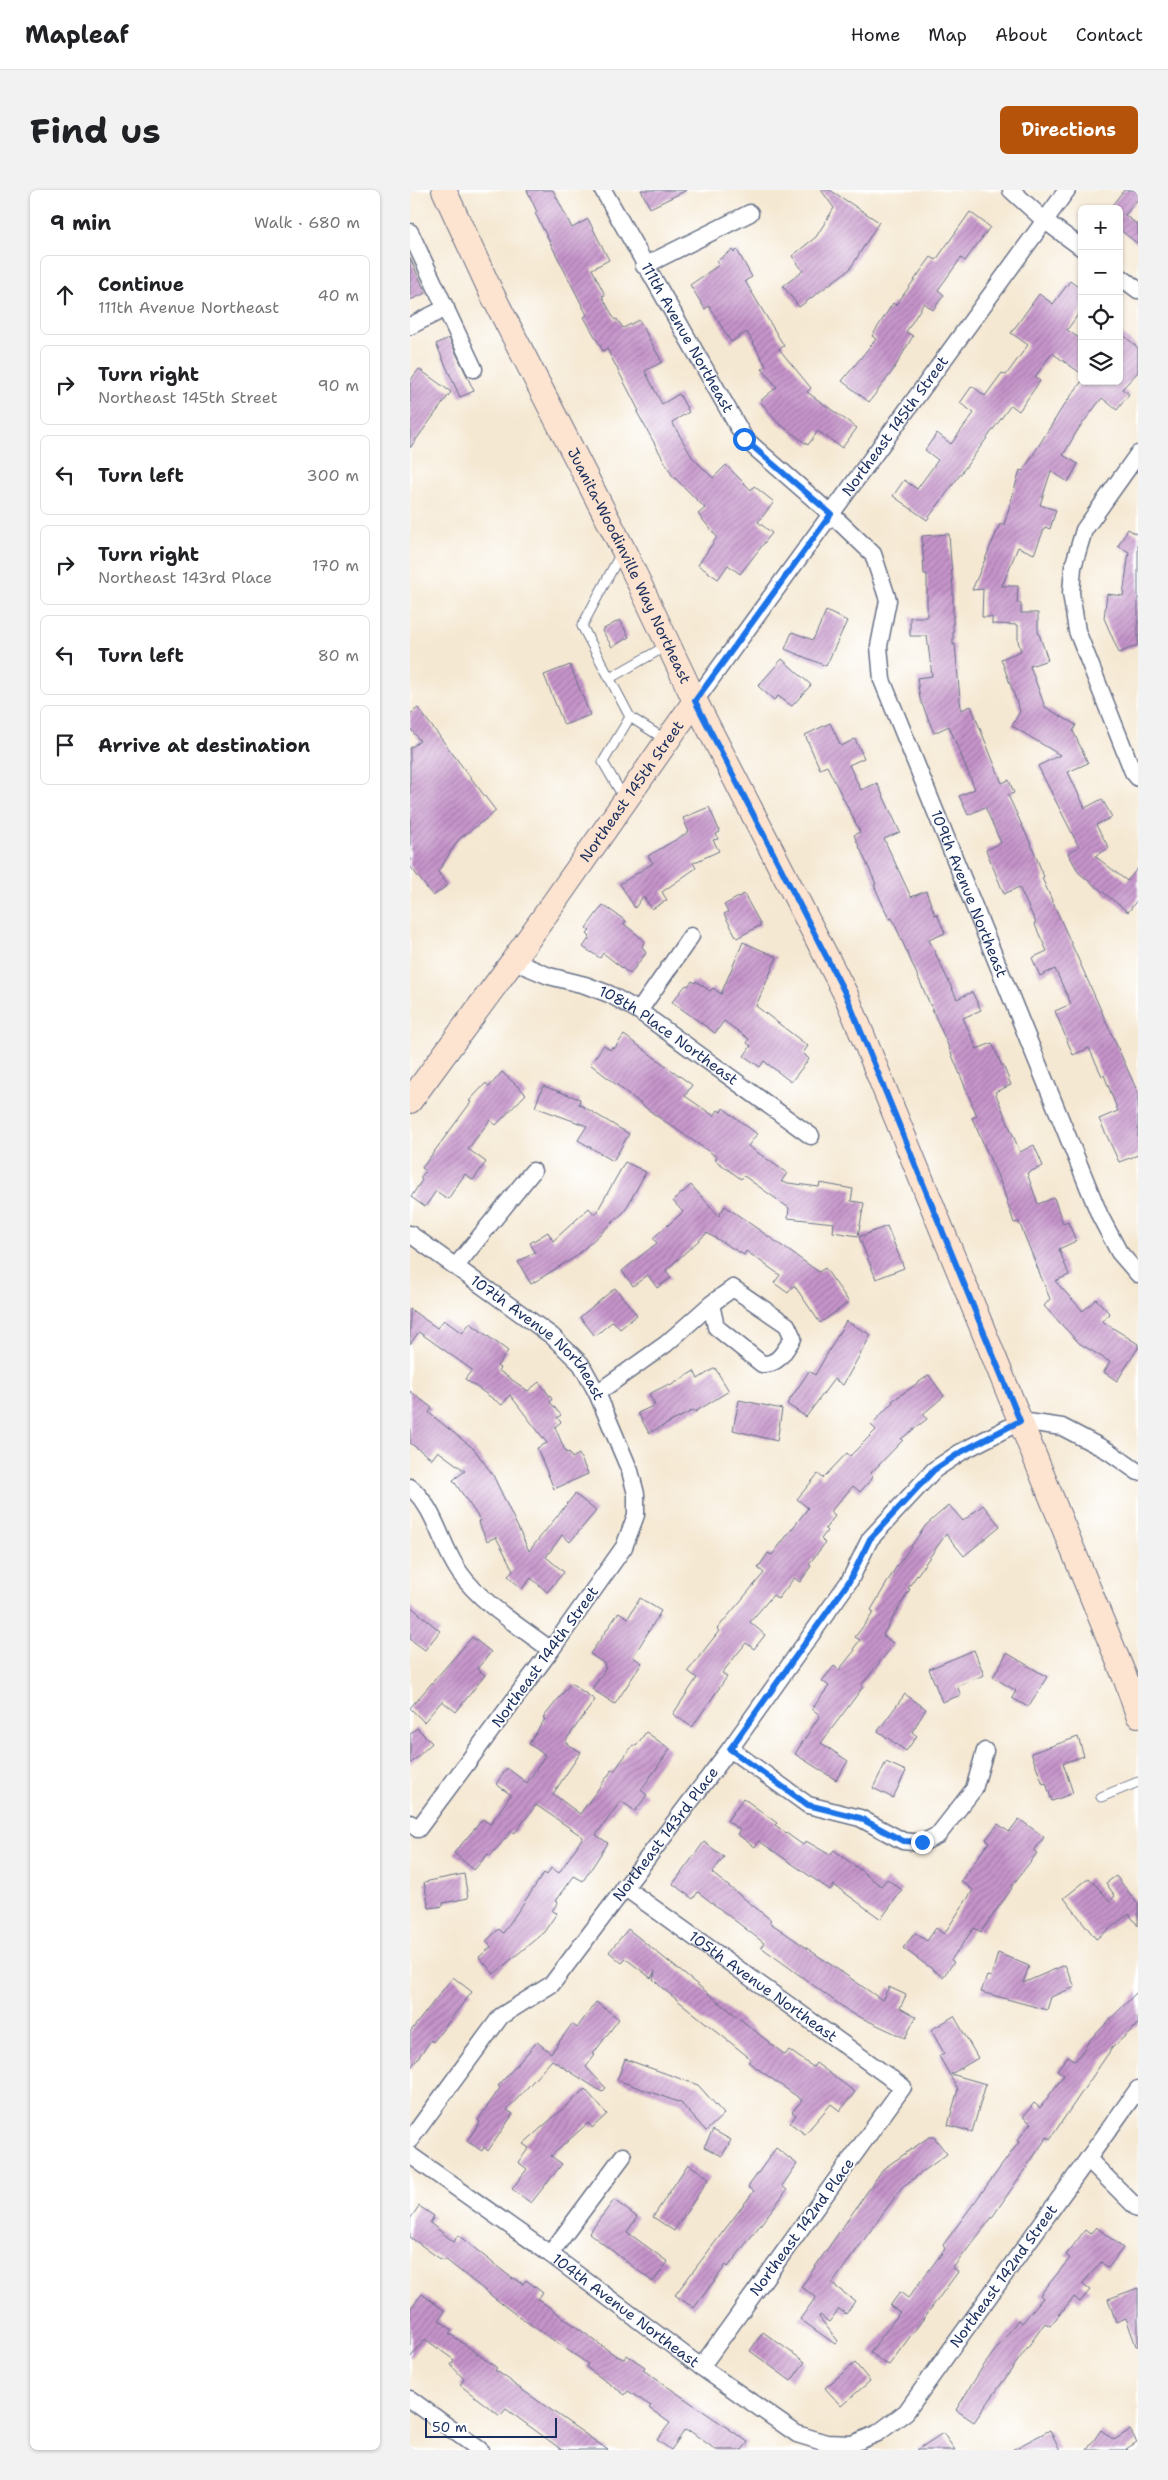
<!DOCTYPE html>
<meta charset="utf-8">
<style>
body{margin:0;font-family:"Shantell Sans",sans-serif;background:#f2f2f2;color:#202124}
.controls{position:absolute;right:15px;top:15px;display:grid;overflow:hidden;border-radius:8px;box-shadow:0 1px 4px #0004}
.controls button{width:45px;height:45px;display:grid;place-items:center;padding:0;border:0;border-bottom:1px solid #e0e0e0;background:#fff;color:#202124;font:25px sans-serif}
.scale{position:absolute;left:15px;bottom:12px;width:132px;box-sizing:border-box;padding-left:5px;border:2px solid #1b2f5e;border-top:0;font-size:14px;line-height:18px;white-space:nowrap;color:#1b2f5e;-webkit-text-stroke:4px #fff;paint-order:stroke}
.stop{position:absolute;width:15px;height:15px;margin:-11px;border:4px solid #1a73e8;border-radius:50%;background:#fff}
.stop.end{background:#1a73e8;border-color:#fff;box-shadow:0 1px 5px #0008}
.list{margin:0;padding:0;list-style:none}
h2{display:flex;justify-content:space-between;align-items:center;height:65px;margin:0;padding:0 20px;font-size:21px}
h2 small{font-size:16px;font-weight:400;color:#757577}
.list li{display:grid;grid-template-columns:32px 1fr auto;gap:15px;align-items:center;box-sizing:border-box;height:80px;margin:0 10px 10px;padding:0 10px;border:1px solid #e0e0e0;border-radius:8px}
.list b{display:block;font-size:19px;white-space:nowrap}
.list p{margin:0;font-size:16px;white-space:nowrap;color:#757577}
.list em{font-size:16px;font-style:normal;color:#757577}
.icon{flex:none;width:28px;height:28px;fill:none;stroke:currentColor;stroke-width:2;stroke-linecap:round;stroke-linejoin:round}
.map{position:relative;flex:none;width:728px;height:2260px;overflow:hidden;border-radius:8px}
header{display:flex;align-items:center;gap:30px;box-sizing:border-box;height:70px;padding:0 25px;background:#fff;border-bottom:1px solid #e0e0e0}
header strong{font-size:24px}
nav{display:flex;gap:28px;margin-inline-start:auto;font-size:18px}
.intro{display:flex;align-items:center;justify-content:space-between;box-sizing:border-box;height:120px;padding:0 30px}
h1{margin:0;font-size:35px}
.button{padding:12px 22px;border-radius:8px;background:#b45309;color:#fff;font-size:18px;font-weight:700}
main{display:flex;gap:30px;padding:0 30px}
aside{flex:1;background:#fff;border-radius:8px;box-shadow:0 1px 4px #0004}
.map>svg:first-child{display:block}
.building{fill:url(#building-hatch)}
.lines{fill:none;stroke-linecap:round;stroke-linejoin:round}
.lane-casing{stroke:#677087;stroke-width:11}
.street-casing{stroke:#677087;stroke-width:19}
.secondary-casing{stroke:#677087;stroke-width:26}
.lane{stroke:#fff;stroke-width:9}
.street{stroke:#fff;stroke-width:16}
.secondary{stroke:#fde4d1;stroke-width:24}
.route{stroke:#1a73e8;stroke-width:6}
.labels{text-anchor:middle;stroke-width:4;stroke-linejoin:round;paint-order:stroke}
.street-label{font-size:15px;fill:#1b2f5e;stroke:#fff}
</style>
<header>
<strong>Mapleaf</strong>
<nav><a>Home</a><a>Map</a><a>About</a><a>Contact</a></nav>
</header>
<div class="intro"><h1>Find us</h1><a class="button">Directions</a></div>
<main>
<aside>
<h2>9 min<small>Walk · 680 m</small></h2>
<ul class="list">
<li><svg class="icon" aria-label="ahead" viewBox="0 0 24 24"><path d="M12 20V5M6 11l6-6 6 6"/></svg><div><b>Continue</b><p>111th Avenue Northeast</p></div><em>40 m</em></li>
<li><svg class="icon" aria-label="right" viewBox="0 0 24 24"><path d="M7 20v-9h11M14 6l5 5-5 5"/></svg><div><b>Turn right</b><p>Northeast 145th Street</p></div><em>90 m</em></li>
<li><svg class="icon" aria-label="left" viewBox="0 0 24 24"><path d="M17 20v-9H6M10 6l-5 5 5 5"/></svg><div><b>Turn left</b></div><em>300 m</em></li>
<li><svg class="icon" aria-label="right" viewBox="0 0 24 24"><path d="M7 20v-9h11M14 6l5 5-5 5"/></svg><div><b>Turn right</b><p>Northeast 143rd Place</p></div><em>170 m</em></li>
<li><svg class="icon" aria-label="left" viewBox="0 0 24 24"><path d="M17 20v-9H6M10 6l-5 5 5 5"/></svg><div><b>Turn left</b></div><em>80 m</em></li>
<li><svg class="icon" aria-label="arrive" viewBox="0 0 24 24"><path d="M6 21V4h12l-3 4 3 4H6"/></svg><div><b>Arrive at destination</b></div></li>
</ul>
</aside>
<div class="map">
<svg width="728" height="2260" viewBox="0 0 728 2260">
<defs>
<pattern id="building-hatch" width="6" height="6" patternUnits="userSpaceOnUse" patternTransform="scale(1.25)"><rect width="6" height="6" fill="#c694ca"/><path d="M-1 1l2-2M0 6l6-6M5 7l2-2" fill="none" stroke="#a079a7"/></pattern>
</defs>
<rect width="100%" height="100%" fill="#fff"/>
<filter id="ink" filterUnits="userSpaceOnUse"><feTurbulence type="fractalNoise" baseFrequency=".02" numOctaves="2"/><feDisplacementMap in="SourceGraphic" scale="10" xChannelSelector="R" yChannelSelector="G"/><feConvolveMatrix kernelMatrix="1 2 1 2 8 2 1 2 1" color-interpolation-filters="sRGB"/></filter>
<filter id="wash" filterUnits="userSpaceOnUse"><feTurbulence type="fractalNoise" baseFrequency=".0096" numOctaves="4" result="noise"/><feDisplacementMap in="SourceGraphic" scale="20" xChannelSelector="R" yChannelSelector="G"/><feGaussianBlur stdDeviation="1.12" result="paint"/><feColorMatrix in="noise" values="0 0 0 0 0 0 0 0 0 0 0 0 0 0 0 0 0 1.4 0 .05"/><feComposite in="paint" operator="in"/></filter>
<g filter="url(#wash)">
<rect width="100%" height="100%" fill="#f5e8d2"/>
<g id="blocks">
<path class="building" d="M117 0H143L162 38 178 29 199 70 182 79 195 105 192 106 205 130 207 129 213 138 229 130 252 172 235 181 252 214 269 204 279 222 262 232 282 267 303 288 316 275 341 300 344 296 364 312 348 332 362 343 330 384 318 375 308 389 288 375 307 347 288 324 295 318 262 285 227 222 229 221 197 159 193 161 174 127 177 125 125 23 127 22Z
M231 0H277L240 18Z
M411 0H420L469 32 440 79 389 117 373 96 393 81 382 66 406 47 424 18Z
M714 0H728V9L715 25 728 35V54L709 39V19H699Z
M560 22 580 37 555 71 551 68 528 100 534 105 523 120 514 113 496 142 503 146 482 182 459 212 432 191 466 149 462 146 483 113 486 115 521 67 526 70Z
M322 60 324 63 327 60 342 87 335 91 374 156 369 159 401 198 397 202 447 238 432 258 408 241 398 255 367 232 350 211 367 197 352 179 356 176 337 142 321 152 299 116 295 119 280 95 309 75 307 71Z
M0 68 16 103 0 110Z
M660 91 672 100V119L657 140 672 150V184L642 163 625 187 630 191 609 221 601 215 517 330 483 306 494 290 507 299 528 270 515 260 527 243 541 254 564 223 550 213 562 196 575 206 592 183 596 185 618 155 601 143 629 104 643 114Z
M709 141 728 158V182L712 199 719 204 707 220 692 208 669 238 653 265 668 274 658 292 641 281 630 315 646 320 640 339 635 337 624 364 608 357 592 396H608L607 413H611V423H628V441L638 470 620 476 635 517 666 535 663 541 678 573 658 582 675 618 692 609 702 627 686 635 699 658 685 666 717 691 728 678V709L718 722 669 683 658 663 669 657 628 576 650 565 602 536 610 521 591 469 611 461 608 451V435L582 434V427H572L573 399 562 400 590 334 594 335 610 280 613 281 652 218 672 191H709Z
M39 148 64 201 50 207 26 154Z
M9 179 41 202 0 258V191Z
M718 339 728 345V455L709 463 694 428 697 404 713 406 719 362 708 356Z
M539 344 543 400V455L545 454 551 520 561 516 592 593 599 590 604 603 598 605 623 659 634 687 632 688 728 903V965L709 972 689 929 708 921 694 885 692 886 679 858 663 865 645 821 661 814 645 779 630 786 622 768 637 761 624 733H626L609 697 594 704 576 660 591 653 575 617 558 625 549 606 565 599 543 546 539 536 524 543 510 509 507 488 522 486 517 446H500V427H517V384H514L512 346Z
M416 421 437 431 416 476 375 459 382 442 403 450Z
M210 430 219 447 202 457 192 440Z
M372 469 401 495 382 516 368 506 364 510 348 496Z
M160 475 180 525 154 535 134 485Z
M8 518 86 621 48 650 28 682 38 695 23 706 0 676V558L10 551 0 538V524Z
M420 533 431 556 445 549 454 568 439 575 451 600 467 593 490 642 474 649 501 707 516 701 525 725 527 724 535 743 519 750 547 809 562 802 571 820 553 828 567 859 582 853 592 876 593 875 601 895 585 902 610 962 624 955 633 976 617 983 628 1014 644 1008 653 1034 658 1032 666 1051 649 1059 659 1085 645 1091 673 1121 686 1109 700 1124 692 1131 728 1154V1158L707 1191 694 1182 700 1172 669 1153 634 1116 640 1109 609 1032 604 1033 592 996 562 928 567 926 537 853 482 728 479 729 464 695 466 694 444 645 450 642 417 576 410 579 395 545Z
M299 617 310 642 306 644 308 649 303 650 309 661 283 673 286 678 252 702 257 710 242 719 233 706 225 718 210 694 243 673 238 666 279 642 273 628Z
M334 704 351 735 327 748 314 724 318 722 314 715Z
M193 715 216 731 214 734 235 751 232 756 236 763 220 784 193 763 190 768 173 757 180 747 177 744 180 741 176 738Z
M333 752 367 767 346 816 398 856 393 863 399 869 381 892 354 871 350 877 334 866 341 856 337 853 339 849 314 831 305 843 262 812 276 795 278 796 282 791 285 793 286 791 300 801 303 798 311 804Z
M214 845 282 895 275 906 304 926 308 920 311 922 313 918 347 944 338 956 377 983 371 992 409 997 410 993 443 999 441 1011 454 1013 448 1046 423 1042 424 1033 378 1028 379 1018 334 986 331 989 305 970 307 967 244 924 180 874 194 855 200 860 202 857 204 859Z
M92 882 116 904 86 935 80 930 58 959 76 972 63 990 55 984 38 1009 26 1001 15 1017 1 1007 12 990 10 988 16 981 12 978 61 912 59 911 76 893 79 897Z
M133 896 170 909 169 914 219 944 203 971 168 950 177 936 125 917Z
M215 972 236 982 214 1022 165 1067 121 1094 108 1072 125 1062 120 1053 138 1042 143 1051 179 1018 185 1025Z
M281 995 309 1026 315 1016 409 1082 415 1078 439 1112 410 1133 384 1095 378 1103 364 1093 370 1085 336 1061 334 1065 297 1043 256 1080 261 1088 247 1098 238 1085 223 1096 212 1081 247 1053 243 1048 273 1022 263 1011Z
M477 1036 494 1078 466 1089 449 1047Z
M205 1098 227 1125 210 1139 203 1131 185 1146 170 1127Z
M0 1119 27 1138 34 1130 52 1143 60 1133 98 1161 87 1176 90 1178 88 1180 118 1201 129 1192 142 1209 140 1212 151 1225 147 1228 151 1232 145 1237 156 1263 159 1262 162 1268 169 1264 178 1284 144 1299 127 1258 137 1253 100 1205 92 1215 55 1189 62 1180 9 1142 0 1154Z
M436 1131 461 1145 433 1195 424 1189 396 1227 377 1214 399 1181 405 1185Z
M305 1178 319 1201 285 1222 284 1220 239 1243 228 1223 245 1215 239 1204 259 1194 260 1196 284 1181 288 1189Z
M519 1185 534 1206 513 1224 517 1229 491 1249 493 1250 460 1284 463 1287 450 1302 443 1296 420 1322 425 1326 415 1339 417 1341 411 1349 415 1353 399 1374 401 1376 390 1392 384 1388 368 1409 363 1405 340 1432 355 1445 344 1459 336 1453 312 1483 317 1487 282 1537 263 1524 287 1488 278 1481 309 1441 307 1439 354 1383 348 1378 358 1363 362 1365 398 1318 387 1309 408 1284 413 1288 437 1263 440 1266 466 1240 461 1235 483 1212 482 1211Z
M0 1201 22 1218 19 1223 64 1259 83 1285 119 1361 165 1304 186 1321 160 1352 152 1345 136 1367 154 1382 137 1402 121 1388 112 1399 98 1386 103 1380 86 1347 77 1351 68 1331H71L43 1290 55 1281 28 1261 22 1269 0 1253Z
M329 1210 372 1219 367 1251 323 1240Z
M539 1315 553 1331 573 1315 590 1336 554 1366 536 1344 498 1398 500 1399 473 1445 484 1454 451 1496 453 1497 411 1553 438 1571 426 1590 385 1564 410 1525 402 1519 419 1496 412 1491 424 1476 429 1480 445 1460 444 1458 450 1450 445 1447 464 1422 461 1420 485 1379 516 1335Z
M230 1408 251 1421 223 1467 232 1473 205 1514 182 1499 196 1478 194 1477 195 1474 180 1464 209 1422 218 1428Z
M0 1416 30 1441 15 1460 0 1449Z
M62 1447 81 1462 67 1479 75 1485 46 1522 32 1511 14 1532 0 1518Z
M564 1460 574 1485 547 1496 551 1505 532 1512 519 1479Z
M597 1463 637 1487 618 1517 602 1508 606 1501 583 1487Z
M161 1493 185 1510 156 1550V1553L171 1562 143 1604 170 1624 202 1580 204 1581 223 1555 226 1556 236 1542 260 1559 231 1600 237 1605 225 1621 211 1611 186 1645 198 1653 173 1691 164 1686 146 1711 148 1712 142 1721 147 1723 134 1742 84 1784 69 1767 81 1757 76 1751 89 1739 93 1743 134 1683 137 1685 141 1678 149 1683 173 1647 126 1615 105 1643 102 1641 80 1666 78 1664 64 1680 44 1663 73 1629 80 1634 101 1605 86 1594 97 1578 117 1593 135 1565 119 1554 135 1529 133 1528Z
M495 1504 516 1519 502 1542 507 1546 496 1561 468 1541Z
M7 1538 22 1553 0 1574V1544Z
M668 1547 674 1566 653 1573 663 1603 642 1611 636 1593 633 1594 621 1563Z
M476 1572 496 1581 483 1608 463 1598Z
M333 1608 367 1633 365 1635 393 1655 396 1651 420 1665 424 1660 471 1696 477 1689 492 1700 471 1729 424 1695 420 1700 349 1651 345 1657 327 1644 330 1640 317 1631Z
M609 1629 634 1647 624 1661 627 1663 601 1697 602 1698 571 1742 564 1738 541 1770 544 1772 533 1787 493 1758 505 1743 517 1751 526 1738 534 1744 563 1700 551 1691 579 1652 576 1649 588 1634 599 1642Z
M294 1652 314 1667 302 1683 361 1730 359 1732 472 1810 479 1797 496 1805 490 1818 506 1827 495 1848 441 1823 351 1757 354 1753 288 1702 283 1709 263 1694Z
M54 1684 58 1708 33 1713V1716L19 1718 14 1692Z
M706 1686 728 1714V1736L719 1724 686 1749 654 1708 679 1688 700 1711 705 1706 696 1693Z
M218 1739 375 1865 379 1860 403 1877 406 1873 445 1902 430 1921 421 1914 395 1944 380 1933 386 1925 382 1922 392 1910 338 1872 341 1869 251 1797 243 1789 245 1781 241 1788 216 1769 212 1773 199 1762Z
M588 1763 619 1776 613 1793 655 1775 665 1797 641 1807 637 1820 571 1802 577 1786 581 1787Z
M43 1787 62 1802 23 1852 21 1850 0 1879V1842Z
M728 1801V1834L702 1858 640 1949 637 1947 583 2026 543 2078 548 2082 479 2175 474 2173 460 2162 490 2122 480 2116 490 2102 498 2108 535 2059 533 2055 609 1952 607 1951 621 1933 613 1927 624 1913 630 1918 654 1885 647 1880 658 1866 665 1871 680 1850Z
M186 1812 209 1829 183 1864 185 1865 176 1877 196 1898 192 1902 142 1870 97 1920 103 1924 78 1961 74 1957 72 1961 57 1951 70 1932 68 1930 90 1898 88 1896 127 1852 141 1863 162 1834 167 1838Z
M544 1826 568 1868 541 1884 576 1894 562 1942 538 1935 548 1899 529 1866 534 1863 521 1840Z
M215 1869 288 1895 314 1924 296 1941 271 1913 207 1890Z
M175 1899 197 1924 182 1938 178 1933 141 1966 152 1974 121 2013 102 1999 117 1979 108 1972 119 1958 113 1954Z
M303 1940 321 1950 312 1966 294 1957Z
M519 1947H524L537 1964 492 1997 422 2094 445 2111 436 2124 429 2119 419 2132 410 2125 409 2127 428 2151 425 2154 390 2129 406 2107 391 2097 473 1979Z
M366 1958 387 1974 372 1996 377 2000 318 2077 316 2075 284 2118 265 2105 344 2001 338 1997Z
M278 1974 299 1988 264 2041 243 2027Z
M204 2010 227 2027 217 2042 258 2072 243 2092 179 2043Z
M9 2016 24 2026 20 2033 44 2052 48 2045 103 2089 104 2088 113 2094 116 2090 133 2103 128 2109 206 2166 214 2169 217 2165 235 2177 233 2180 338 2252 332 2260H306L280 2241 279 2242 275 2240 261 2260 247 2250 260 2233 239 2218 241 2216 218 2201 215 2205 176 2177 178 2174 101 2121 35 2069 33 2071 0 2047V2029Z
M686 2037 713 2058 698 2078 691 2072 672 2094 680 2100 670 2112 664 2107 640 2136 635 2133 564 2232 546 2220 572 2178 608 2130 612 2133 633 2108 630 2105 660 2068 656 2065 675 2040 680 2044Z
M728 2098V2156H726L716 2128 706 2132 698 2109Z
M12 2104 35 2121 29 2130 42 2140 39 2143 87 2178 85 2180 101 2191V2192L198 2260H152L96 2219 90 2226 50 2195 54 2189 41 2175 44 2170 15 2149 0 2168V2119Z
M353 2142 395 2172 381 2191 340 2161Z
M445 2173 460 2191 431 2216 415 2198Z
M640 2240 650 2260H602Z
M691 2240 704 2250 720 2240 727 2252 716 2259 718 2260H677Z
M533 2243 545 2260H507Z"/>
</g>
</g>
<g filter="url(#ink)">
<use href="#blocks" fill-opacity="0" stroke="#677087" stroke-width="1"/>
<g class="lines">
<g class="lane-casing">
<path id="lane" d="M211 363 172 436 220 527 193 572 214 608
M200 488 258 455
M220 527 256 550
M691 1607 728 1592"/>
</g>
<g class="street-casing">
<g id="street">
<path id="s1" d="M193 0 335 249 421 324 463 364 478 410 469 456 472 490 690 1026 709 1062 728 1084"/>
<path d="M601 0 634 30 672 58"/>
<path d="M0 42 64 179"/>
<path d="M234 76 340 23"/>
<path d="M709 86 728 100"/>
<path d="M0 136 36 118"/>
<path d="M728 264 674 340 663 377 661 403 667 441 723 582 728 588"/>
<path id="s2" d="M285 511 657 0"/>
<path id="s3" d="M103 771 139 786 175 795 199 804 229 821 401 946"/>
<path d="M229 821 281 746"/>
<path id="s4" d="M0 1044 142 1146 171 1174 187 1203 220 1281 226 1304V1325L214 1357 141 1460 8 1639 0 1633"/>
<path d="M46 1076 123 981"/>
<path d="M187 1203 256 1154 301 1114 323 1098 377 1135 383 1148C374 1161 369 1175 352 1174L306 1137 301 1114"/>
<path d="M0 1297C27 1320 30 1355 50 1383 71 1413 112 1438 141 1460"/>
<path d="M320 1559 398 1615 450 1628 493 1651 512 1653 528 1645 564 1599 575 1561"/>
<path id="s5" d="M214 1697 493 1897 291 2177"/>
<path id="s6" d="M0 1950 91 1826 142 1794 320 1559 440 1390 460 1349 524 1280 551 1262 611 1231 652 1237 698 1261 728 1282"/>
<path id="s7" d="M0 1965 140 2064 291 2177 387 2244 416 2253 442 2254 468 2243 496 2222 728 1899"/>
<path d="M678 1969 728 2019"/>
<path d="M140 2064 213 1966"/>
<path d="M0 2209 70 2260"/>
</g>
</g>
<g class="secondary-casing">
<g id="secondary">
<path id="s8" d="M34 0 81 102 213 359 285 511 436 805 716 1490 728 1525"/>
<path id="s9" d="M0 911 103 771 285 511"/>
</g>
</g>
<use href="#lane" class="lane"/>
<use href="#street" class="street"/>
<use href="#secondary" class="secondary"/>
</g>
</g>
<g class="lines" filter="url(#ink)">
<path class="route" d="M334 249 421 324 285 511 436 805 610 1231 551 1262 524 1280 460 1349 440 1390 320 1559 398 1615 450 1628 493 1651 512 1652"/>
</g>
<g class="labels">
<g class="street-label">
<text dy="5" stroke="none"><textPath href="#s1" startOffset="170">111th Avenue Northeast</textPath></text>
<text dy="5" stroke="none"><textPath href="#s2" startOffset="340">Northeast 145th Street</textPath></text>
<text dy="5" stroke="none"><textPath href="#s8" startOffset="419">Juanita-Woodinville Way Northeast</textPath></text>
<text dy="5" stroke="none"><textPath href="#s9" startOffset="381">Northeast 145th Street</textPath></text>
<text dy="5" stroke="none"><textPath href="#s1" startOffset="819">109th Avenue Northeast</textPath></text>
<text dy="5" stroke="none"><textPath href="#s3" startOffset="174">108th Place Northeast</textPath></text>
<text dy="5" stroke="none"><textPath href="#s4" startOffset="166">107th Avenue Northeast</textPath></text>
<text transform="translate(135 1467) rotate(-54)" y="5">Northeast 144th Street</text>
<text dy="5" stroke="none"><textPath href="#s6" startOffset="402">Northeast 143rd Place</textPath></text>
<text dy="5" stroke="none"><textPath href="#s5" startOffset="171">105th Avenue Northeast</textPath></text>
<text transform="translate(392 2037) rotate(-54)" y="5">Northeast 142nd Place</text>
<text dy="5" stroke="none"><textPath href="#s7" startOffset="764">Northeast 142nd Street</textPath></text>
<text dy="5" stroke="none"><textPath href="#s7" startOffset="266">104th Avenue Northeast</textPath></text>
</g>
</g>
</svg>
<div class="controls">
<button>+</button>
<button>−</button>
<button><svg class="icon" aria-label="locate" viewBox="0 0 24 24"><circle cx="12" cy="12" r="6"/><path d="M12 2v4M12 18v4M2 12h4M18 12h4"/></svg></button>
<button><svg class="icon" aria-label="layers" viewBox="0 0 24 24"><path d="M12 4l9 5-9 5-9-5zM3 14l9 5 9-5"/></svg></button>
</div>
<div class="scale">50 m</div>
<div class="stop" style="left:334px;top:249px"></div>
<div class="stop end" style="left:512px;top:1652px"></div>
</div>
</main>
